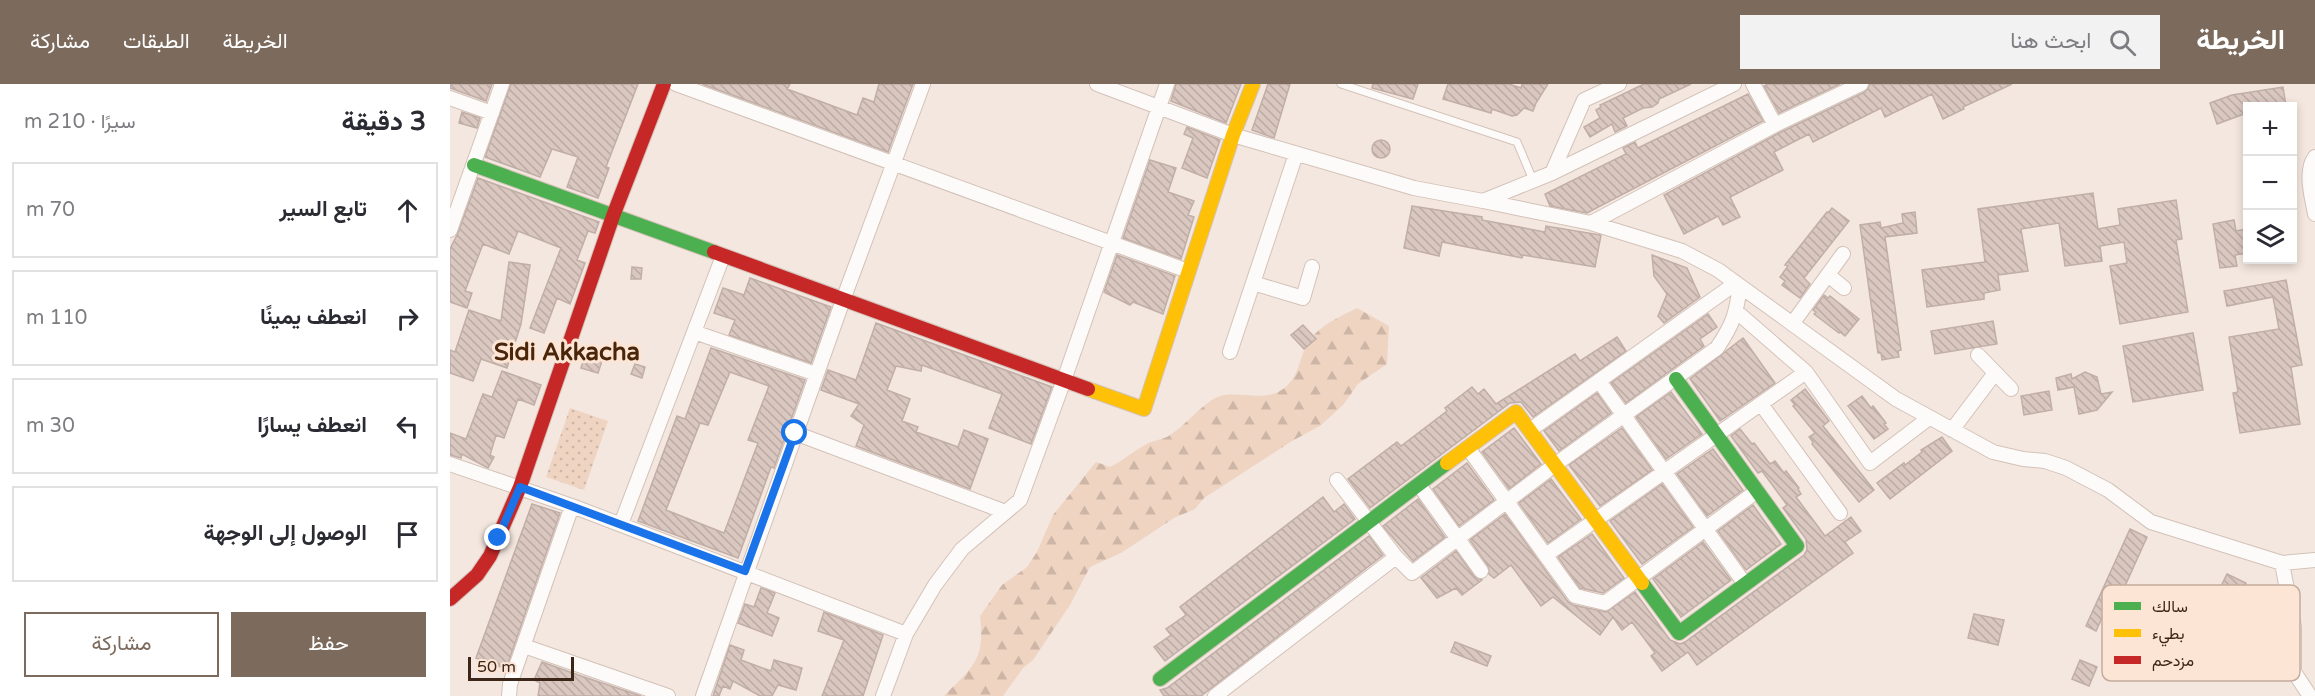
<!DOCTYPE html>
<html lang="ar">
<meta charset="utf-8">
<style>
body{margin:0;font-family:"Varela Round",Vazirmatn,sans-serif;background:#f2f2f3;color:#2b2b33;direction:rtl}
.controls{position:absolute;right:18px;top:18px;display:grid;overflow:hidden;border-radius:0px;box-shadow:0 3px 9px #0003}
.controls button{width:54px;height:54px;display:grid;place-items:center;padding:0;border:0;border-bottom:2px solid #e1e1e2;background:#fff;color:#2b2b33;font:30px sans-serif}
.scale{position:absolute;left:18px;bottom:15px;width:106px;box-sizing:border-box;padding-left:6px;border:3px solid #3c2617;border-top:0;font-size:16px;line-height:21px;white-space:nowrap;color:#3c2617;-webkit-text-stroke:4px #fde5d6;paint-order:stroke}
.stop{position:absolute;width:18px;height:18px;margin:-14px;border:4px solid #1a73e8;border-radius:50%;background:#fff}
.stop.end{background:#1a73e8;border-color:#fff;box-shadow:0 2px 6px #0008}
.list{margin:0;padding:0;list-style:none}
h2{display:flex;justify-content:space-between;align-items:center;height:78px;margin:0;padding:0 24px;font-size:26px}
h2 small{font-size:20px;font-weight:400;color:#7c7c81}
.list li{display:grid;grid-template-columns:39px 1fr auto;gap:18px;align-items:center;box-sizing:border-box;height:96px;margin:0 12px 12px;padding:0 12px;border:2px solid #e1e1e2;border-radius:0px}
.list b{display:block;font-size:22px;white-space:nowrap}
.list em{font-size:20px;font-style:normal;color:#7c7c81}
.actions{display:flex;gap:12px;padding:18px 24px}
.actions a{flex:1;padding:14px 0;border:2px solid #7c6a5d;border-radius:0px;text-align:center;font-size:21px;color:#7c6a5d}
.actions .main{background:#7c6a5d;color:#fff}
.icon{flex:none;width:33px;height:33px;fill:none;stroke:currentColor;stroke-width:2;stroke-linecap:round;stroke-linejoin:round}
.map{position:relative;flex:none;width:1865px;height:612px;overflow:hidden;direction:ltr}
header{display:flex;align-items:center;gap:36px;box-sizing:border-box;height:84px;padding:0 30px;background:#7c6a5d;color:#fff}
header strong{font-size:28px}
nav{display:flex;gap:33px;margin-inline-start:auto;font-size:21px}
.search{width:420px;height:54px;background:#f2f2f3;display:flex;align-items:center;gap:15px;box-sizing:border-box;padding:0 21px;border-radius:0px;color:#7c7c81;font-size:22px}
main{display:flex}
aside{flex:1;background:#fff}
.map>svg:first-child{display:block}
.forest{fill:url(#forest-firs)}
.park{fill:url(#park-dots)}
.building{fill:url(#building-back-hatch);stroke:#c0aea7;stroke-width:1.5;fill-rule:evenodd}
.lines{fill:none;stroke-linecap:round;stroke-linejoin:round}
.lane-casing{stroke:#d3c2b8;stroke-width:9}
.street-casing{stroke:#d3c2b8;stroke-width:16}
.fast-casing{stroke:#d3c2b8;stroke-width:16}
.slow-casing{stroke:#d3c2b8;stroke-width:16}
.jam-casing{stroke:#d3c2b8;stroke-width:16}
.lane{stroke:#fdfbfa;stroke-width:7}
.street{stroke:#fdfbfa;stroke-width:14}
.fast{stroke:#4caf50;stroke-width:14}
.slow{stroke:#ffc107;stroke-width:14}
.jam{stroke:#c62828;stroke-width:14}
.route{stroke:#1a73e8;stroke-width:8}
.labels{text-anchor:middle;stroke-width:6;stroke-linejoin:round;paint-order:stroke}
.district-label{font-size:24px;font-weight:bold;fill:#4a250a;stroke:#fde5d6}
.key{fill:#fde5d6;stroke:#c3ac9d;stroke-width:1.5}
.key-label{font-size:16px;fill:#3c2617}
</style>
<header>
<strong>الخريطة</strong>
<div class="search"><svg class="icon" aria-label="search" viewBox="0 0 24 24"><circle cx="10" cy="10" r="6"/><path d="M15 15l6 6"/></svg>ابحث هنا</div>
<nav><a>الخريطة</a><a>الطبقات</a><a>مشاركة</a></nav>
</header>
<main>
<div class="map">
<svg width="1865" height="612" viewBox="0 0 1865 612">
<defs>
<pattern id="forest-firs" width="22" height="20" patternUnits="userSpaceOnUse" patternTransform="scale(1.5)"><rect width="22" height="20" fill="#efd4c2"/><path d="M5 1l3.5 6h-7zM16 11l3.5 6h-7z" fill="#ceb6a6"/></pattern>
<pattern id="park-dots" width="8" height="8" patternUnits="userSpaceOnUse" patternTransform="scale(1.5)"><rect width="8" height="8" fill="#efd4c2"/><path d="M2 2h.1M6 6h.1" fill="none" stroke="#ceb6a6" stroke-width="1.8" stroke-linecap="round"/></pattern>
<pattern id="building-back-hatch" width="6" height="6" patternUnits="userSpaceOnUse" patternTransform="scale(1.5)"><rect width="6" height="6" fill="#d9c7c0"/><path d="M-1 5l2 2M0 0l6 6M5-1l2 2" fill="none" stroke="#bbaba4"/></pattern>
</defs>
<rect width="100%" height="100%" fill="#f4e7df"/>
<path class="forest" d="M907 224 939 242 937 280 908 300 893 321 870 342 842 357 754 414 745 425 724 434 671 469 640 483 620 521 583 576 573 584 553 612H494C524 582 535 576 530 532L552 501 577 483 587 468 603 431 646 378 660 383C673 377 683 367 695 361 703 356 713 356 720 351 735 342 756 316 770 312 791 307 815 318 833 305 848 295 849 277 856 262 866 243 889 233 907 224Z"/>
<path class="park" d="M120 324 158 337 134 406 96 393Z"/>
<path class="building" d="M0 0H42L36 17 0 4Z
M61 0H188L156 83 159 84 148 114 117 103 128 73 102 65 90 93 35 73Z
M252 0H340L337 5 407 31 413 14 424 18 429 0H463L438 68Z
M726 0H791L776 39 721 17Z
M818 0H840L824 54 802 46Z
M923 0H968L963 15 922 4Z
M998 0H1059L1071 4 1072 0H1098L1086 19 1083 27 1074 24 1067 31 1062 32 1042 25 1041 29 993 15Z
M1194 0H1241L1209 15 1208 19 1202 23 1193 24 1173 34 1177 42 1165 48 1162 40 1140 53 1134 43 1150 34 1146 26 1151 23 1150 21Z
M1318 0H1390L1329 29 1314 2Z
M1420 0H1562L1513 23 1514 25 1493 35 1482 10 1435 33 1431 24 1363 58 1359 50 1324 68 1333 86 1280 113 1290 133 1273 141 1268 132 1234 150 1214 111 1329 49 1415 8Z
M1833 3 1836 22H1797V29L1767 40 1760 19 1782 11Z
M1298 10 1313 37 1137 129 1100 122 1095 110 1176 70 1173 64 1185 58 1188 64Z
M12 28 30 34 27 44 9 39Z
M737 43 770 56 757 94 732 84 743 54 734 50Z
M922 65a9 9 0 1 1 18 0a9 9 0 1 1-18 0Z
M700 76 726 84 718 108 744 117 738 131 744 133 731 175 673 154Z
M28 94 149 138 145 149 138 147 127 176 135 179 120 220 107 214 94 249 80 244 111 164 68 147 59 170 33 160 15 207 22 209 17 224 0 218V165L8 149Z
M1643 109 1648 145 1670 141 1668 125 1726 116 1732 155 1726 156 1738 228 1670 240 1660 182 1677 179 1674 158 1650 162 1652 177 1615 182 1609 139 1571 145 1578 187 1548 191 1550 206 1534 209V215L1477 223 1472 186 1535 178 1528 125Z
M962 122 1032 133V136L1095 148 1096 142 1151 151 1145 183 1073 171 1072 174 992 158 989 172 954 164Z
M1382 124 1399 137 1354 194 1360 200 1350 214 1332 201 1335 197 1330 193 1338 182 1335 181 1377 128 1378 129Z
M1465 128 1467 149 1435 153 1451 266 1448 267 1449 273 1432 276 1431 269H1428L1410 141 1430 138 1431 144 1453 139 1452 130Z
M1784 136 1786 147 1797 145V169L1785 171 1787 182 1770 184 1763 140Z
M667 171 725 192 713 230 683 218 680 221 654 208Z
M1202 171 1237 184 1250 213 1214 239 1208 232 1217 210 1204 192Z
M59 178 80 181 71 240 57 284 31 275 23 297 0 289V266L5 268 19 226 51 237Z
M182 183 192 184 191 195H181Z
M300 194 381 223 361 279 279 251 285 236 264 229 273 204 294 211Z
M1836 196 1852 281 1841 283 1850 340 1790 349 1783 309 1788 308 1779 253 1829 245 1823 213 1777 222 1774 207Z
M1374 211 1378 214 1380 212 1409 235 1395 252 1390 248 1389 249 1364 230 1366 228 1363 226Z
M1258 230 1267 243 1250 255 1254 262 1176 319 1161 299Z
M1543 237 1547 260 1485 270 1481 247Z
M426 239 602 303 581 360 539 344 552 310 472 281 471 287 446 282 437 306 460 315 452 337 468 343 466 348 508 363 514 346 538 355 520 405 406 362 414 341 401 332 409 320 371 306 378 286 406 296Z
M853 241 866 255 854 265 841 251Z
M1743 249 1753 306 1683 318 1673 262Z
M1167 253 1176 267 1083 333 1071 318 1060 319 920 424 898 395 947 358 951 362 997 327 995 324 1022 303 1028 310 1034 305 1046 320 1125 270 1130 277Z
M1293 254 1325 299 1270 337 1240 295Z
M261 264 355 296 324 384 321 383 288 474 188 437 227 332 235 335ZM280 288 319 302 298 356 308 359 274 449 216 426 250 339 258 341Z
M137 265 154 271 148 289 131 284Z
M185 280 195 283 192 294 181 290Z
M52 287 91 301 84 321 68 315 54 354 46 351 40 371 44 373 38 384 12 370 11 374 0 371V349L16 355 33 310 42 313Z
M1635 288 1647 293 1651 310 1662 308 1647 326 1629 330 1624 303 1608 306 1606 294 1621 290 1622 295Z
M1355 305 1379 337 1373 342 1424 406 1409 418 1362 360 1363 358 1359 353 1365 349 1343 322 1345 321 1341 316Z
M1599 307 1602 326 1574 331 1571 312Z
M1221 308 1252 350 1216 375 1186 333Z
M1147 309 1161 329 1109 367 1094 347Z
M1412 312 1421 324 1423 322 1436 339 1434 340 1438 345 1424 355 1398 322Z
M1064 344 1091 380 1059 405 1032 368Z
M1172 344 1202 386 1150 422 1119 381Z
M1290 345 1302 360 1304 359 1320 380 1325 377 1334 389 1336 387 1349 404 1348 405 1351 410 1346 413 1375 452 1401 433 1411 447 1395 458 1403 469 1247 581 1238 568 1212 587 1201 572 1205 569 1182 538 1172 546 1163 533 1150 551 1103 513 1091 522 1061 481 1044 494 1039 490 1038 482 1020 456 1055 430 1118 518 1123 521 1156 528 1185 508 1220 556 1230 560 1235 558 1354 471 1357 466 1356 455 1333 424 1337 421 1312 387 1308 389 1281 352Z
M1492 353 1502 367 1440 415 1427 399 1454 379 1455 381 1472 368 1471 366Z
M1263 365 1293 406 1257 432 1227 390Z
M1017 379 1044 416 1009 442 983 405Z
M1101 395 1131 435 1098 459 1069 419Z
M1212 400 1243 443 1192 480 1160 437Z
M873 413 884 428 894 420 905 435 715 577 704 563 721 551 716 545 736 531 730 523Z
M968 415 995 453 963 477 933 442Z
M82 420 110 429 56 585 26 574Z
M1303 421 1331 460 1296 486 1268 447Z
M1680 445 1697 453 1666 522 1659 519 1646 547 1636 542Z
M1142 450 1174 494 1153 509 1130 504 1108 473Z
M919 452 933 471 751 612H714L710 606 717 604Z
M1253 458 1281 496 1231 533 1203 495Z
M1006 467 1024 492 1032 496 1012 511 1006 504 987 514 971 494Z
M1777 490 1796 499 1767 559 1748 549Z
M311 504 325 509 317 529 329 534 322 552 288 539 295 520 304 523Z
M374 528 433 551 413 612H372L394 556 368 547Z
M1524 530 1554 536 1548 561 1518 554Z
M1005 558 1041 572 1037 582 1001 568Z
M280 561 294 566 291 576 321 587 324 576 352 584 346 606 328 601 322 612H310L283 597 280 605 273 602 269 612H263Z
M1630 576 1647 583 1639 602 1622 595Z
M92 578 131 592 191 612H88L90 599 84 596Z"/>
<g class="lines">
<g class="lane-casing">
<path id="lane" d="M891 0 1067 58 1083 96"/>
</g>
<g class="street-casing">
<path id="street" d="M226 0 738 187
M647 0 783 51 964 104 1033 117 1102 89 1284 0
M1303 0 1325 41
M0 14 42 29
M1865 73C1854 88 1862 113 1865 130
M1102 89 1134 16 1169 0
M1033 117 1141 139 1232 167 1268 186 1446 315 1543 368 1573 375 1595 377 1616 384 1658 406 1701 438 1832 479 1865 476
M1141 139 1325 41 1411 0
M0 146 52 0
M1378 191 1394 204
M803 199 853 214 862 183
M1287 228 1356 288 1420 379 1479 334
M1342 240 1393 170
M244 248 366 290
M780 268 846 70
M1528 271 1561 305
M1149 297 1295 500
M1311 320 1390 429
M1080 346 1286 199
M1502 346 1545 289
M345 349 553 427
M1018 364 1125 512 1155 519 1307 407
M0 380 122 422 456 550
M887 396 946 473 962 489 1106 380 1267 264C1283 240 1286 231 1290 202
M969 401 1031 487
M171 440 273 172
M1096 471 1356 288
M1832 479 1844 543V588L1860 612
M74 562 218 612
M59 612 60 600 122 422
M253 612 393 216 473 0
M433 612 456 550 485 501 512 465 570 416 614 296 717 0
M765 612 946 473"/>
</g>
<g class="fast-casing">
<path id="fast" d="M24 81 264 168
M1192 499 1229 549 1347 462 1226 295
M710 595 997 379"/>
</g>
<g class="slow-casing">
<path id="slow" d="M638 305 694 325 783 51 803 0
M997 379 1066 328 1192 499"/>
</g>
<g class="jam-casing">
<path id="jam" d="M264 168 638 305
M0 515 27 491 40 472 70 403 163 132 214 0"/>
</g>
<use href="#lane" class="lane"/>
<use href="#street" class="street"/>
<use href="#fast" class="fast"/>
<use href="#slow" class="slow"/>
<use href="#jam" class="jam"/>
</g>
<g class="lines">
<path class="route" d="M48 454 70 403 295 487 345 349"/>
</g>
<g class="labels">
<g class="district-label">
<text x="117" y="276">Sidi Akkacha</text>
</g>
</g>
<rect x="1652" y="501" width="198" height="96" rx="9" class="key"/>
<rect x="1664" y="518" width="27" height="8" fill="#4caf50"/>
<rect x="1664" y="545" width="27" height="8" fill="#ffc107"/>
<rect x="1664" y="572" width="27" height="8" fill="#c62828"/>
<g class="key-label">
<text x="1702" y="528">سالك</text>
<text x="1702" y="555">بطيء</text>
<text x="1702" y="582">مزدحم</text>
</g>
</svg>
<div class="controls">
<button>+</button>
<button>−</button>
<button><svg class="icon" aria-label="layers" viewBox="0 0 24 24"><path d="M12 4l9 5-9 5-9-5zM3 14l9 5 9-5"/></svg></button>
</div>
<div class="scale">50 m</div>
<div class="stop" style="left:345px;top:349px"></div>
<div class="stop end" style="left:48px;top:454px"></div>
</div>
<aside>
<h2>3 دقيقة<small>سيرًا · 210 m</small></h2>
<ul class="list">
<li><svg class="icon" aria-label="ahead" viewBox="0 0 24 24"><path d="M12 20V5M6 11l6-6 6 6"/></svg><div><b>تابع السير</b></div><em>70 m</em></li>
<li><svg class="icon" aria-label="right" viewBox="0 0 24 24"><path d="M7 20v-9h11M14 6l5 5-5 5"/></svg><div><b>انعطف يمينًا</b></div><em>110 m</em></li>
<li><svg class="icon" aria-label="left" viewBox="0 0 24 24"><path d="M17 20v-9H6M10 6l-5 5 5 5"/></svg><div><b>انعطف يسارًا</b></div><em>30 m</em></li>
<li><svg class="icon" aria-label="arrive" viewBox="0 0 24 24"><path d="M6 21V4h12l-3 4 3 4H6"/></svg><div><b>الوصول إلى الوجهة</b></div></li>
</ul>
<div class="actions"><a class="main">حفظ</a><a>مشاركة</a></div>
</aside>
</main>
